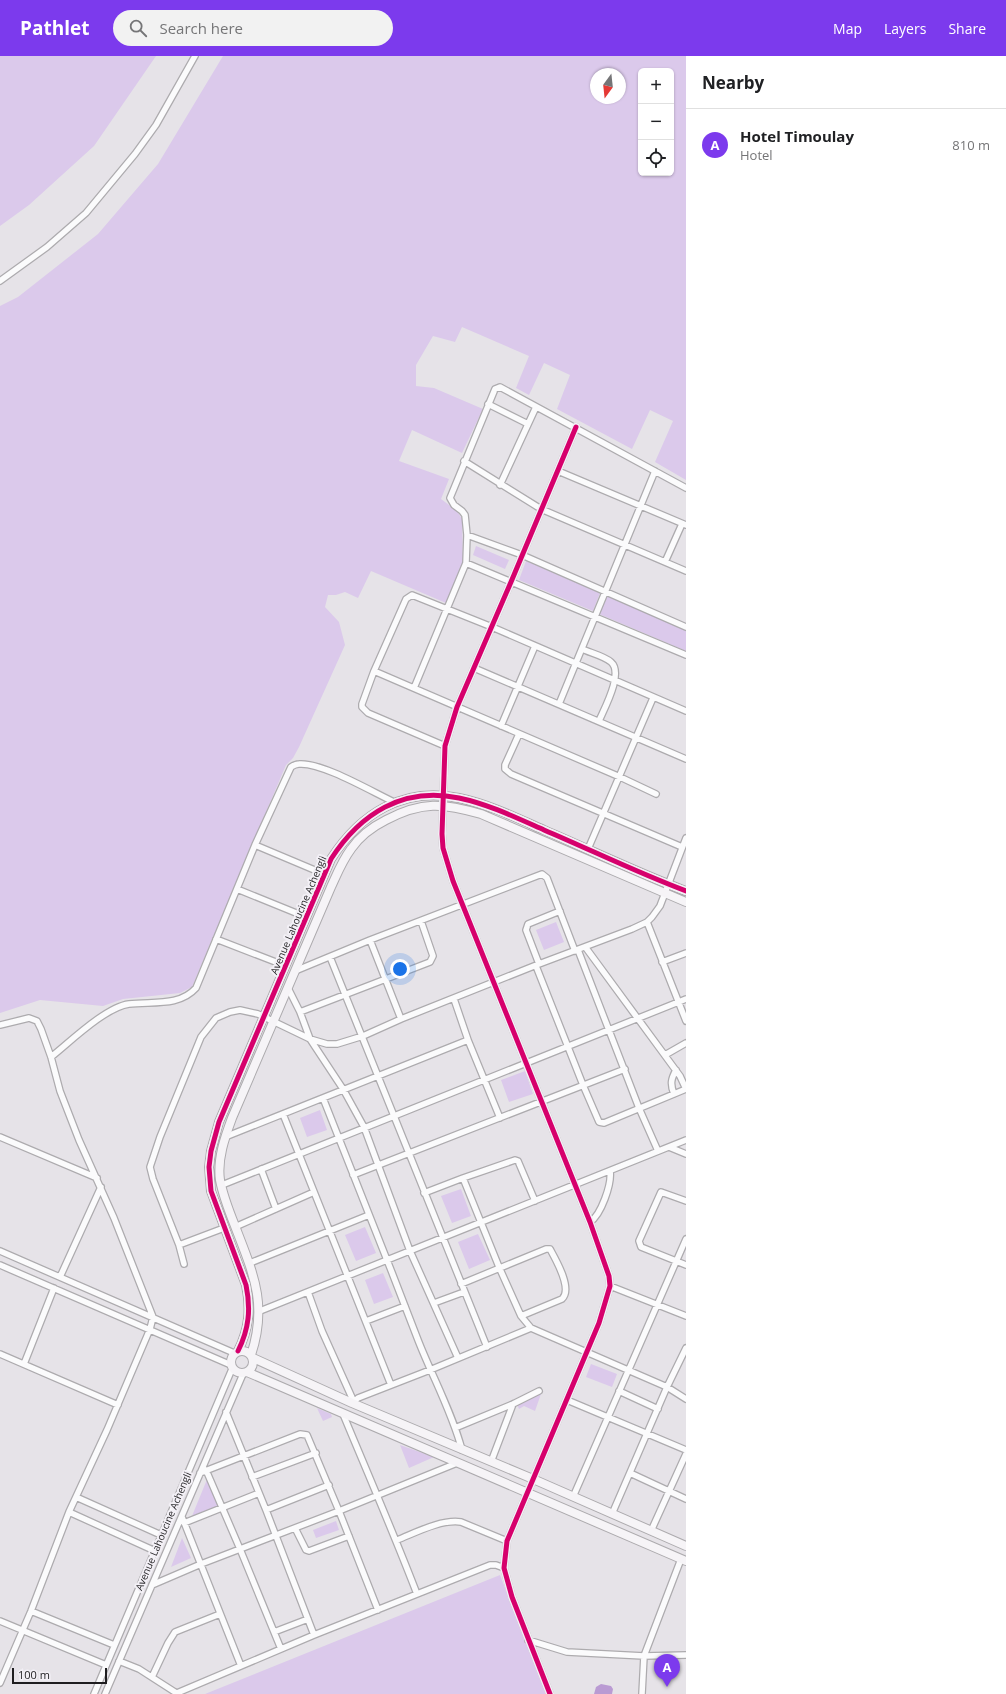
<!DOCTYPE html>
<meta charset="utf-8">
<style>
body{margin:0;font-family:"Open Sans",sans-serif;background:#f2f2f2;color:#202124}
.controls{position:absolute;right:12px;top:12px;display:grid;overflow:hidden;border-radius:6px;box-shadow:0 1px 3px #0004}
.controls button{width:36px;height:36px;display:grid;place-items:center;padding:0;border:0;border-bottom:1px solid #e0e0e0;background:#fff;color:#202124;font:20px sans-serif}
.compass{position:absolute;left:590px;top:12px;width:36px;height:36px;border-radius:50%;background:#fff;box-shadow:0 1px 3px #0004;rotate:195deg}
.scale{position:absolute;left:12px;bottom:10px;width:95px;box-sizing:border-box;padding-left:4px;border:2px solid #1e1d1f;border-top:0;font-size:11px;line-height:14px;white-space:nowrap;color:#1e1d1f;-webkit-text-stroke:3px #f3f0f6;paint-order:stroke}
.you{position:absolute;left:400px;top:913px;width:14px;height:14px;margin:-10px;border:3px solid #fff;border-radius:50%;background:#1a73e8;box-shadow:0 0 0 6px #1a73e833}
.badge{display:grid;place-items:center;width:26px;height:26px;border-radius:50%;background:#7c3aed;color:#fff;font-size:13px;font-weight:700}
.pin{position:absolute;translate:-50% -33px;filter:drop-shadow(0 1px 2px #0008)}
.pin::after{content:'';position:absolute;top:21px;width:14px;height:12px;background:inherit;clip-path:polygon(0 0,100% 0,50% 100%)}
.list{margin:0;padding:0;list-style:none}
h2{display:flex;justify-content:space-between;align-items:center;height:52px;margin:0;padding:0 16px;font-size:17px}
h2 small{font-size:13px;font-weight:400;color:#757577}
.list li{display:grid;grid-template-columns:26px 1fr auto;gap:12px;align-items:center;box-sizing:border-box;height:72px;padding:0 16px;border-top:1px solid #e0e0e0}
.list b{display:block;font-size:15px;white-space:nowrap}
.list p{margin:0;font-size:13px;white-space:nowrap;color:#757577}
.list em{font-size:13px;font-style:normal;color:#757577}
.icon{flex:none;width:22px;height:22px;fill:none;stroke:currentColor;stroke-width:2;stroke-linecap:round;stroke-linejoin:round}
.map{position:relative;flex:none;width:686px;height:1638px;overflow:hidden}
header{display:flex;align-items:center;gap:24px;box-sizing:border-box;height:56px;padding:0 20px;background:#7c3aed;color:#fff}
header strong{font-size:19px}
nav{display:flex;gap:22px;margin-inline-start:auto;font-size:14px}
.search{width:280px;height:36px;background:#f2f2f2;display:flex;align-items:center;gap:10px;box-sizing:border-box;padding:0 14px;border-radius:22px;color:#757577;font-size:15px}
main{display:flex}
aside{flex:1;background:#fff}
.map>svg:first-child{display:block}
.green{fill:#dbc9eb;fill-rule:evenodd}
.water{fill:#ba9bd3}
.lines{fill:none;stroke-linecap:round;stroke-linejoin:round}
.street-casing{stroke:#adabae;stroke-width:8}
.secondary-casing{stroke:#adabae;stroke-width:10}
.street{stroke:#fbfbfc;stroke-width:5.5}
.secondary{stroke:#f6f4f7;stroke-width:8}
.cycleway-casing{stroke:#f3f0f6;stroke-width:8}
.cycleway{stroke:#d6006c;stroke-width:5}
.labels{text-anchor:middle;stroke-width:4;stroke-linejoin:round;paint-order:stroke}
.street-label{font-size:10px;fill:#1e1d1f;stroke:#f3f0f6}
</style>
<header>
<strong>Pathlet</strong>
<div class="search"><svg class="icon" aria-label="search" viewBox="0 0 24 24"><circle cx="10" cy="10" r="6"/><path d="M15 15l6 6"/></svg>Search here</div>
<nav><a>Map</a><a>Layers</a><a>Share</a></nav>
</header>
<main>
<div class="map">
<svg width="686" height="1638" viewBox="0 0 686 1638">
<rect width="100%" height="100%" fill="#e6e3e8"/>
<path class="green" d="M0 0H156L94 90 29 149 0 170Z
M223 0H686V424L655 406 673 365 650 354 632 393 557 353 570 319 544 307 529 339 516 332 529 300 462 271 455 286 433 280 416 309V330L434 332 483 353 462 397 412 374 399 405 449 423 441 443 457 455 462 463 463 509 446 547 371 515 358 542 345 536 336 539H328L325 551 339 566 345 589 299 691 293 702 286 709 192 931 180 937 123 943 103 950 40 944 0 957V250L18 241 98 178 158 108ZM641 15H671V117H641ZM596 18H620V42H596Z
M476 490 509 504 505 513 473 499Z
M526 505 600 537 593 555 519 524Z
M607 540 686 573V595L599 558Z
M556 866 564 886 544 894 536 874Z
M525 1015 533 1038 509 1046 501 1024Z
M320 1054 327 1074 307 1081 300 1062Z
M461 1133 471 1160 452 1167 441 1140Z
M365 1171 376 1197 356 1205 345 1179Z
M478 1178 490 1204 469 1213 458 1186Z
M383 1217 393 1241 374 1248 365 1224Z
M591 1308 617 1318 612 1331 586 1321Z
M542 1335 535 1355 524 1350 519 1353 517 1348Z
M317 1352 331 1358 332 1361 323 1365Z
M400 1389 434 1401 409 1412Z
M208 1421 220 1449 192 1460Z
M336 1465 339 1474 316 1482 313 1474Z
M182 1482 191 1502 171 1511Z
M500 1519 546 1638H205Z"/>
<path class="water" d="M601 1628 611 1630 613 1633 612 1638H594L596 1631Z"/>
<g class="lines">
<g class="street-casing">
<path id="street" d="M0 225 47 191 86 157 135 98 156 69 195 0
M488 348 528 368
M464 405 541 453 686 515
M558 415 686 469
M500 429 536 351
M467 479 522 499 686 571
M665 506 682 468
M466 507 686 599
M582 593C591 597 604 600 611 606 624 617 604 653 599 665
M474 612 686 703
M374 615 620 721 656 738
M414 632 466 507 467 479 465 459 462 455 454 449 450 442 495 333 500 331 686 432
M559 648 655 415
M501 670 535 590
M519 678 505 709V713L511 718 682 791
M445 690 368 657 362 651V648L374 615 406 543 412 539 492 571 686 655
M255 789 324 818
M588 793 653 642
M237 833 306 861
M647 866 686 965
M216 883 286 910
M370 884 401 963
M586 892 680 1020 686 1033
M578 894 639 1052 658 1095
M330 901 487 1291
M662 906 686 897
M539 908 526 874 528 868 560 855
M536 910 583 1029 599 1066 604 1067 686 1033
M295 915 370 884 542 818 547 822 575 895
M288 932 300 956 310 983 343 1033 364 1071 410 1195 458 1302
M300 956 430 906 433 900 421 865
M0 969 29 962 37 965 41 973 51 1001 60 1035 79 1084 114 1162 153 1261 150 1273 107 1374 69 1456 31 1555 0 1627
M468 984 500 1062
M665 999 686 987
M51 1001C71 985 106 951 129 948 152 945 179 951 196 932L255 789 291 711C294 709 296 708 299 708 322 706 374 737 396 747
M674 1038C670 1028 671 1023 676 1014
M323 1042C355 1122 387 1203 418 1284 432 1320 452 1356 462 1394
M283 1058 391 1329
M0 1081 97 1122
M225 1081 468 984 454 943
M669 1091 686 1098
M261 1113 276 1153
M353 1119 625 1013
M463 1122 515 1104 518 1105 535 1145
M222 1129 686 943
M424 1137 463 1122 499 1211 521 1260 531 1272
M686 1145 661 1136 639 1185 641 1191 686 1209
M590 1166C601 1159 612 1128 610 1115
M235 1171 314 1136
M179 1189 224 1172
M0 1195 234 1297
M250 1207 369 1159
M184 1208 179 1189 153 1123 150 1111 160 1081 201 981 216 962 230 956 240 954 258 958 310 983 327 988H337L363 980 401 963 539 908 632 873 647 866 652 861 660 850 686 782
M0 1209 231 1309
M60 1221 101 1131
M461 1228 546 1193H550C556 1204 573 1233 562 1243L521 1260
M610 1230 686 1260
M308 1236 322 1275 353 1344
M434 1247 464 1236
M260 1255 686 1084
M366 1265 405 1250
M0 1298 118 1349
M24 1308 54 1232
M619 1335 658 1353
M567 1344 686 1394
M352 1347 358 1342 430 1314 531 1272 667 1331 686 1343
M226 1356 266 1454 314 1579
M343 1358C368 1418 394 1478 417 1538
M455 1372 513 1348 539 1335
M491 1406 513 1348
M206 1414 240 1493 281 1593
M200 1417 300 1378 307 1379 339 1455 378 1554
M630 1417 686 1443
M252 1421 316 1397
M76 1441 161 1479
M573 1441 686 1183
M266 1454 329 1429
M69 1456 155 1495
M612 1458 667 1331 686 1292
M182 1461 241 1610
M184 1467 259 1437
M295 1472 306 1494 309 1495 349 1480
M651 1475 686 1398
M397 1484C415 1477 441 1463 461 1466L507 1485
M152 1529 201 1508 339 1455 457 1407
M31 1555 114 1589
M0 1565 106 1609
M274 1576 308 1563
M528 1584 567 1596 644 1600 686 1599
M119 1605 139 1613 178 1638
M152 1621 168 1587 175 1576 220 1558
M177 1637 314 1579 490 1509H496L504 1512
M94 1638 232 1313
M105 1638 243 1318
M550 1638 512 1541 504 1512 507 1485 599 1267 610 1230 609 1220 590 1166 453 825 443 792 442 778 445 690 457 651 511 526 576 371
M642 1638 644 1600 681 1503"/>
</g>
<g class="secondary-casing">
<path id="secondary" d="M231 1306a11 11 0 1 1 22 0a11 11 0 1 1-22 0Z
M238 1295C249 1273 251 1253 246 1229L211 1135 209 1111 211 1095 219 1066 331 803C360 758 403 730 459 742 488 748 517 762 544 774 591 794 638 817 686 835
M251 1299C268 1248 253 1217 235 1170 229 1155 223 1140 220 1124 217 1103 225 1081 232 1062L331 831C337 818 342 805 351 793 360 780 372 771 386 764 422 745 443 747 481 758L686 846
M253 1302 352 1347 533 1423 686 1490
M247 1316 686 1505"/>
</g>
<use href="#street" class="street"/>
<use href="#secondary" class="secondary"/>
<g class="cycleway-casing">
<path id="cycleway" d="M238 1295C249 1273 251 1253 246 1229L211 1135 209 1111 211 1095 219 1066 331 803C360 758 403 730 459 742 488 748 517 762 544 774 591 794 638 817 686 835
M550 1638 512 1541 504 1512 507 1485 599 1267 610 1230 609 1220 590 1166 453 825 443 792 442 778 445 690 457 651 511 526 576 371"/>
</g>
<use href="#cycleway" class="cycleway"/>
</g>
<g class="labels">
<g class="street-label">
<text transform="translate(298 859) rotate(-67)" y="4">Avenue Lahoucine Achengli</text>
<text transform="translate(163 1475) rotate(-67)" y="4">Avenue Lahoucine Achengli</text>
</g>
</g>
</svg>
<div class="controls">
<button>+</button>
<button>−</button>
<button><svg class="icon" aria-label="locate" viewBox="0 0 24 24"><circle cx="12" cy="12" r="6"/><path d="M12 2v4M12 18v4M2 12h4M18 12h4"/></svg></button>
</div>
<svg class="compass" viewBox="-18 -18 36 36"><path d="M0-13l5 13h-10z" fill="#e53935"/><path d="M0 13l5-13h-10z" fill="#757577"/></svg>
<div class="scale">100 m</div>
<div class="you"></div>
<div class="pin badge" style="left:667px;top:1631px">A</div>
</div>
<aside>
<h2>Nearby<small></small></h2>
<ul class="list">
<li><span class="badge">A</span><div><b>Hotel Timoulay</b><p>Hotel</p></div><em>810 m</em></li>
</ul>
</aside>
</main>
